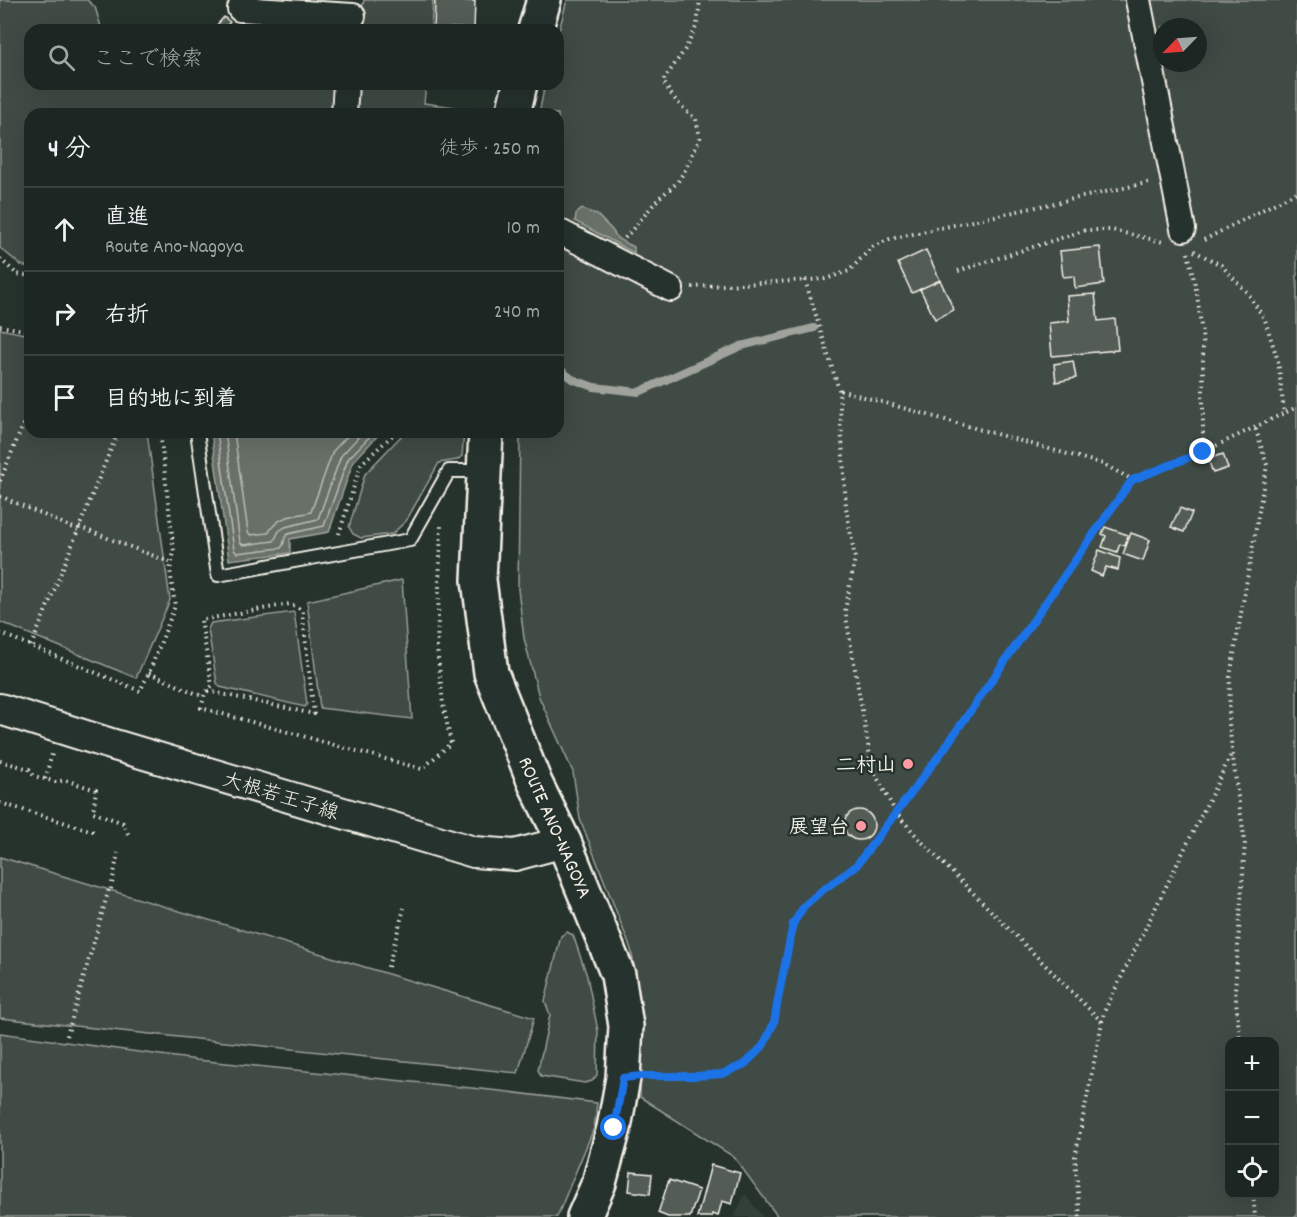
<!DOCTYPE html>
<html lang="ja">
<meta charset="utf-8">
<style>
body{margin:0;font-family:Dekko,"Klee One",sans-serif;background:#29322f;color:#f1f3f6}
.controls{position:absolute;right:18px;bottom:18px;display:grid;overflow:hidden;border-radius:12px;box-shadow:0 6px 24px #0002}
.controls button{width:54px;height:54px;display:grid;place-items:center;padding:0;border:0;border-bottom:2px solid #3a4340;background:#1c2622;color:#f1f3f6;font:30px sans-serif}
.compass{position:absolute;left:1153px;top:18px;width:54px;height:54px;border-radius:50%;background:#1c2622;box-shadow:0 6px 24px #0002;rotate:245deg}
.stop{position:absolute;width:18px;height:18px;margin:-14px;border:4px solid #1a73e8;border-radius:50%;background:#fff}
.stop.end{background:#1a73e8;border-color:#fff;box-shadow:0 2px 6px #0008}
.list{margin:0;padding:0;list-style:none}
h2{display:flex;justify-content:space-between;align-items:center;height:78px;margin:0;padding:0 24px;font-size:26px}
h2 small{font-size:20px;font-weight:400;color:#a0a5a5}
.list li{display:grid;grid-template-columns:39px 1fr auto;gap:18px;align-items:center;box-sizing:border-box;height:84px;padding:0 24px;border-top:2px solid #3a4340}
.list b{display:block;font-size:22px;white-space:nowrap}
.list p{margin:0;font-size:20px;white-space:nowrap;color:#a0a5a5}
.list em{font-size:20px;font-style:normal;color:#a0a5a5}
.icon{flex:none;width:33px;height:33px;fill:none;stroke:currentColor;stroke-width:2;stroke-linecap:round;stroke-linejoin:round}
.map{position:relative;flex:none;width:1297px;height:1217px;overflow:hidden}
.search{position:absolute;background:#1c2622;box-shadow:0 6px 24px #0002;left:24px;top:24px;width:540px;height:66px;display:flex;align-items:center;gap:15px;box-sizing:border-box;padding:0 21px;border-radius:18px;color:#a0a5a5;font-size:22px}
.panel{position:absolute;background:#1c2622;box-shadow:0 6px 24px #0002;left:24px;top:108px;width:540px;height:330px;border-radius:18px}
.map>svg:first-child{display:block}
.built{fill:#333f39}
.green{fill:#414b45;stroke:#9a9e96;stroke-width:1.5;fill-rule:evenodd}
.water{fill:#676f68;stroke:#9fa39b;stroke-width:1.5}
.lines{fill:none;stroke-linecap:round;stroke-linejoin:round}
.shore{stroke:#bcbdb5;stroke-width:1.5}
.stream{stroke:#9fa39b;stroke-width:8}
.building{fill:#525c55;stroke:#f4f1e8;stroke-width:1.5}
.service-casing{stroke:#f4f1e8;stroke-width:16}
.minor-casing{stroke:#f4f1e8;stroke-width:28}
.tertiary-casing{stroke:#f4f1e8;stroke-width:34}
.secondary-casing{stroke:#f4f1e8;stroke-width:38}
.path{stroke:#f4f1e8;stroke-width:4;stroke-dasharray:1.5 4.5;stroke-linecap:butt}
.service{stroke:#26332d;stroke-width:12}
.minor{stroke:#26332d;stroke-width:24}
.tertiary{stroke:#26332d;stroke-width:30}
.secondary{stroke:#26332d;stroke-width:33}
.route{stroke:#1a73e8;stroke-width:8}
.poi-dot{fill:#ff9aa2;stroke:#26332d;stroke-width:2}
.labels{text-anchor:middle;stroke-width:5;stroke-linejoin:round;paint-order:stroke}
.poi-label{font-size:20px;font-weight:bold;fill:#f4f1e8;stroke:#26332d;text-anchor:end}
.street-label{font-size:20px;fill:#f4f1e8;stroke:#26332d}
</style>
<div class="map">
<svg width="1297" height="1217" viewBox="0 0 1297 1217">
<rect width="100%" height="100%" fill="#26332d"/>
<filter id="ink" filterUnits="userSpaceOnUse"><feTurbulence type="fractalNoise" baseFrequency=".0167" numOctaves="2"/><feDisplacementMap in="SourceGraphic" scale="12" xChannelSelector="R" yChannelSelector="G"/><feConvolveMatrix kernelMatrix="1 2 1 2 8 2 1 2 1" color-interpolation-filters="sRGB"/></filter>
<g filter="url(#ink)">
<path class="built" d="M745 1194 763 1217H734Z"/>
<path class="green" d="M0 0H87L95 7 102 30H30V84H337L336 114H30V267L21 265 0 248Z
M364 0H433L431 30H357Z
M567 0H1297V1217H778L734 1157 640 1097 642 1035 637 983 631 949 580 819 573 772 539 697 524 638 518 589 520 432H558V114H539L545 84H558V34ZM1162 27H1198V63H1162ZM1230 1042H1274V1194H1230Z
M275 21 340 28V30H266Z
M354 84H426L424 103 484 111V114H353Z
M0 329 30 335V432H147L170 600 136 678 0 622Z
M405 432H464L462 456 457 460 439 463 406 521 392 534 361 538 353 534 349 527 365 474Z
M402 580 412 719 320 708 307 601Z
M294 612 307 704 305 707 220 687 217 683 208 629 211 623Z
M0 857 534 1018 518 1073 0 1018Z
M567 932 573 935 587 976 598 1031 597 1075 592 1081 585 1083 541 1076 538 1070 550 1015 545 1001 561 936Z
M0 1033 197 1060 500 1091 597 1103 594 1128 557 1217H0Z"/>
<path class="water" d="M582 209 597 215 612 230 618 239 634 247V253L575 221 576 214Z
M211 432H381L353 462 329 532 290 539V553L229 560Z"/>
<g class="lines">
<path class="shore" d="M217 432 234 550 237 553 281 548C286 544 282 538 288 534L324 526 348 459 374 432
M225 432 240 542 243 545 274 541 279 531 285 527 318 519 341 456 363 432
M234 432 248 532 251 535 268 533C280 514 292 517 311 512L333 451 351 432"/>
<path class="stream" d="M558 368 572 379 594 387 639 392 741 346 814 328"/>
</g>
<path class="building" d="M435 0 475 1 474 29 451 28V30H434Z
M224 17 230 22 223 30 217 25Z
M1100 247 1104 284 1075 288 1074 276 1063 277 1060 251Z
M926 250 940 280 912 293 898 263Z
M940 280 954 310 935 319 920 289Z
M1095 294 1098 321 1115 319 1118 350 1052 356 1049 323 1069 321 1067 296Z
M1073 361 1076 378 1056 382 1054 364Z
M1223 454 1228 468 1213 473 1208 459Z
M1180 508 1192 513 1184 532 1171 527Z
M1105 527 1128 535 1125 546 1120 544 1117 552 1102 547 1106 536 1102 534Z
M1131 533 1150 540 1143 561 1123 554Z
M1099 550 1120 558 1118 570 1106 567 1102 576 1091 571Z
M844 825a15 15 0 1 1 30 0a15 15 0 1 1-30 0Z
M711 1165 740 1173 732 1204 722 1201 718 1216 712 1214 711 1217H697Z
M631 1172 652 1174 650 1194 629 1191Z
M669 1180 699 1190 690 1217H668L658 1213Z"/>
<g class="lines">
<g class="service-casing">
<path id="service" d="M197 432 218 575 410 540 449 471H482"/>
</g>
<g class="minor-casing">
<path id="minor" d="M243 0 240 9 353 16
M1138 0 1183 229
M344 114 346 84
M558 231 671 289"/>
</g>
<g class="tertiary-casing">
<path id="tertiary" d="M0 709 111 744 474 852 515 855 564 842"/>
</g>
<g class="secondary-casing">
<path id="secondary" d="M535 30 544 0
M513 114 520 84
M486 432 479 580 491 673 535 783 564 842 618 975 626 1026 623 1078 614 1128 599 1183 584 1217"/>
</g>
<path class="path" d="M625 238 659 198 677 183 685 170 700 138 696 119C682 109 671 96 663 81L686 48 697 25 700 0
M1204 240 1297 192
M1194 251 1221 265 1249 295 1265 320 1278 361 1284 413
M1188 253 1197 294 1203 342V452
M0 259 17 274 30 276
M958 271 1086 230H1112L1163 242
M805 280 839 390 846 507 855 558 845 611 872 768 896 813 921 841 1102 1022
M692 287 825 279 849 271 872 247 890 239 1151 182
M0 326 30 331
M1133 480 1203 452 1297 407
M0 481 30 408
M0 496 78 530
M79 527 172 563
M339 534 361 464 396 432
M0 633 140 691 149 673 175 606 170 570 174 552 160 432
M31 646C61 575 88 503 118 432
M149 673 204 697
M208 691 314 714 302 610 290 604 201 620 212 686 205 693 201 708 422 769 451 743 443 704 437 648 441 524
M0 761 29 769 34 776 56 782 65 780 96 790 93 812 123 823 129 836
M45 779 52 754
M0 803 96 832
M111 889 118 853
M388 967 404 908
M67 1036 109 889
M1240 1042 1235 990 1245 842 1237 790 1229 724 1230 677 1267 465 1255 427
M650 1076H696L722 1074 745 1064 763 1046 774 1023 778 999 793 924 804 906 820 892 856 866 944 749 1078 556 1133 480 1103 464 839 390
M1253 1194 1255 1217
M1080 1217 1075 1157 1104 1012 1232 753"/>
<use href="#service" class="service"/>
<use href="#minor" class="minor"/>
<use href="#tertiary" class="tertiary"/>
<use href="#secondary" class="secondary"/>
</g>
</g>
<g class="lines" filter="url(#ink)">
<path class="route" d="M614 1128 623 1078 641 1076H696L722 1074 745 1064 763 1046 774 1023 778 999 793 924 804 906 820 892 856 866 944 749 1078 556 1132 480 1203 452"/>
</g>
<g class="poi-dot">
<circle cx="908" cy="764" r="6"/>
<circle cx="861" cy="826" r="6"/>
</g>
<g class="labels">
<g class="poi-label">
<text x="896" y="771">二村山</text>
<text x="849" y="833">展望台</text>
</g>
<g class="street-label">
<text transform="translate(281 795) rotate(17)" y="7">大根若王子線</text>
<text transform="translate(556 827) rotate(66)" y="7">ROUTE ANO-NAGOYA</text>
</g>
</g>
</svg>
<div class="controls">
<button>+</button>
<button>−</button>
<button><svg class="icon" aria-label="locate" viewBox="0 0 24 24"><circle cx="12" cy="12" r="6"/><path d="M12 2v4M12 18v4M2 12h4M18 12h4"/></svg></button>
</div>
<svg class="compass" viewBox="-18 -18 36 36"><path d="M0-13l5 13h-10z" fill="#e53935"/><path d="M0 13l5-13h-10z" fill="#a0a5a5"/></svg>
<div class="stop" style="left:614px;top:1128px"></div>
<div class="stop end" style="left:1203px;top:452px"></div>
<div class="search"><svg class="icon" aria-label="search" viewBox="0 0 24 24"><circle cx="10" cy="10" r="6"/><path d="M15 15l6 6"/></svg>ここで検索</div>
<section class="panel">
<h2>4 分<small>徒歩 · 250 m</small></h2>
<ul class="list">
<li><svg class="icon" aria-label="ahead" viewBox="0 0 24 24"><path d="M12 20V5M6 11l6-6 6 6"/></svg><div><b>直進</b><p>Route Ano-Nagoya</p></div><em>10 m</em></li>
<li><svg class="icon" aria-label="right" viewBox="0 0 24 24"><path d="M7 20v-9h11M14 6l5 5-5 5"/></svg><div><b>右折</b></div><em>240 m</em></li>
<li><svg class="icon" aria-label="arrive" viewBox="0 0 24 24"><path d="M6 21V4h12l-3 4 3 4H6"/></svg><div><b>目的地に到着</b></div></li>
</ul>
</section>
</div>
